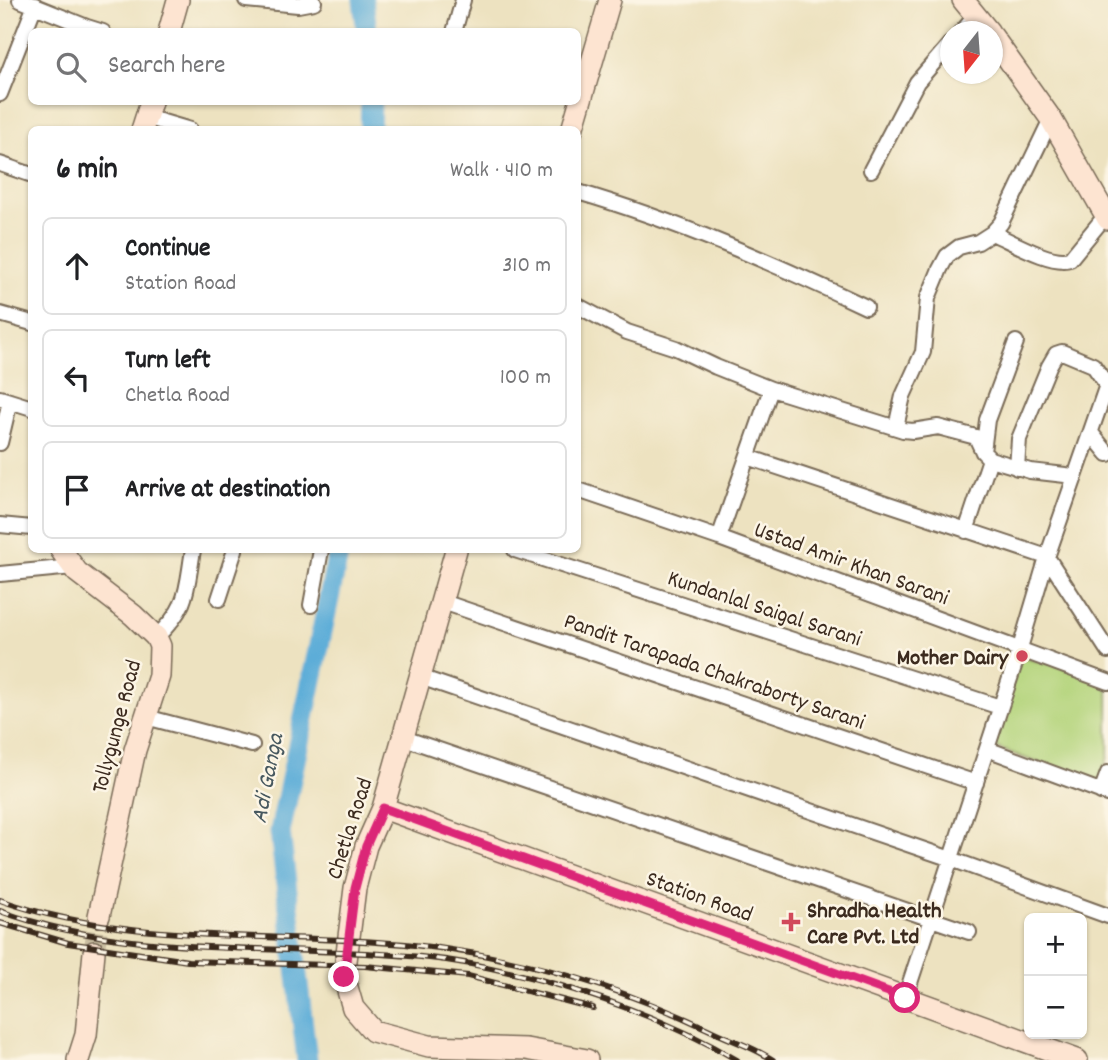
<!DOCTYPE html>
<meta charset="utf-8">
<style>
body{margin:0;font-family:Dekko,sans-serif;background:#f6f6f6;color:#202124}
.controls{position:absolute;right:21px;bottom:21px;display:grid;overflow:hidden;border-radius:10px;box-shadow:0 2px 5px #0004}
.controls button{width:63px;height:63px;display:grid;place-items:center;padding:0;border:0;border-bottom:2px solid #e0e0e0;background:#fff;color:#202124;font:35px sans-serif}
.compass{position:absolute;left:940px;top:21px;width:63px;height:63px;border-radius:50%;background:#fff;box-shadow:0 2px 5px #0004;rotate:197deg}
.stop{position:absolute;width:21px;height:21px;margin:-16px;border:5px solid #db2777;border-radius:50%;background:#fff}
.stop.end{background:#db2777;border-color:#fff;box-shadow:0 2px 7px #0008}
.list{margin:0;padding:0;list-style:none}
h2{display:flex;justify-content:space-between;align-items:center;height:91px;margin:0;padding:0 28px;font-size:30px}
h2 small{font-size:23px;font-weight:400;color:#757577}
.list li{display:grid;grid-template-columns:46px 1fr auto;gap:21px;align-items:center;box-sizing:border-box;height:98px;margin:0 14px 14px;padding:0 14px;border:2px solid #e0e0e0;border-radius:10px}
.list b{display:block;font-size:26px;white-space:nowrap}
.list p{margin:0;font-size:23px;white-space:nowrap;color:#757577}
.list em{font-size:23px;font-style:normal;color:#757577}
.icon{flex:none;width:38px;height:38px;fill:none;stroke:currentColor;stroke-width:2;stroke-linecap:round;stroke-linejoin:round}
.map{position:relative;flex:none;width:1108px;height:1060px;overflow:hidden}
.search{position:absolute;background:#fff;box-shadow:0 2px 5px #0004;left:28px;top:28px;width:553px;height:77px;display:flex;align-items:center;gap:18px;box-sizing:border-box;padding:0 24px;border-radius:10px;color:#757577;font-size:26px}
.panel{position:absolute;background:#fff;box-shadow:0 2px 5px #0004;left:28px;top:126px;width:553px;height:427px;border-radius:10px}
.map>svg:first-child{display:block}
.green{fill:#b4d47c;stroke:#787f4d;stroke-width:2}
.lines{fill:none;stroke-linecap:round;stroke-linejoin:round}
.river{stroke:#5dadd8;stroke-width:21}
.secondary-tunnel{stroke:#c9bda0;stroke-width:21;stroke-dasharray:21 10;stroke-linecap:butt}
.street-casing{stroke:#796a57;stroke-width:18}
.secondary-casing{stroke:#796a57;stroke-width:24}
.street{stroke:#fff;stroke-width:14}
.secondary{stroke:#fde4d1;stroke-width:21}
.rail-casing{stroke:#3b2a1e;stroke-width:6}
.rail{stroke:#fcf5e5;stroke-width:3.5;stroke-dasharray:10;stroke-linecap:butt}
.route{stroke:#db2777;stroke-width:9}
.poi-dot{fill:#d1495b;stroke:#fcf5e5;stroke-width:2.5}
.labels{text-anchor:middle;stroke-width:5;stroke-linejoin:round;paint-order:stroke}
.street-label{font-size:23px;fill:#3b2a1e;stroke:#fcf5e5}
.poi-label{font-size:23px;font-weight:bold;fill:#3b2a1e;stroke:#fcf5e5;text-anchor:end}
.water-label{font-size:24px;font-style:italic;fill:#47585f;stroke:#fcf5e5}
</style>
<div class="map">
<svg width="1108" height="1060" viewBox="0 0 1108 1060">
<rect width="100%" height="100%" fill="#fcf5e5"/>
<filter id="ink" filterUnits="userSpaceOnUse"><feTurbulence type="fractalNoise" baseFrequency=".0143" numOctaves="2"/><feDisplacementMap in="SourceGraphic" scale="14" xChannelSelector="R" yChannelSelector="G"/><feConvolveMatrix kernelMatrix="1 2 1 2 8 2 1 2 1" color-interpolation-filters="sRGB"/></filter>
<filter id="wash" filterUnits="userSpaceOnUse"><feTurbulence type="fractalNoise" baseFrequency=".00686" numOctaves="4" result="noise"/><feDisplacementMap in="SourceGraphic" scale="28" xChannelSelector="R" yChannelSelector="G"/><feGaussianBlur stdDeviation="1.57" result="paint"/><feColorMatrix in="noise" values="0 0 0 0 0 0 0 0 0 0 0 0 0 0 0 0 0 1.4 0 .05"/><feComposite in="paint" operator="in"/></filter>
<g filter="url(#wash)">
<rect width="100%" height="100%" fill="#ede2c0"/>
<path class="green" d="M1021 657 1108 678V756L1098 785 992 746Z"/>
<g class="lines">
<path class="river" d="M363 0 367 32
M370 130 371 102
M307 1060 280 832 339 550"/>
</g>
</g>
<g filter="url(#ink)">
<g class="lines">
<path class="secondary-tunnel" d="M94 952 99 916"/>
<g class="street-casing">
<path id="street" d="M20 0 87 27 103 32
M246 0 298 5 314 2
M454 32 463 0
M962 32 976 15
M0 94 35 5
M146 117 190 130
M0 164 32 175
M871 170 917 82 950 44
M578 192C677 221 773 263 866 307
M992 233C1011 241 1051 265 1070 259L1106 215
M578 306 627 332 676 348 716 367 771 389 719 538
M0 314 32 323
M771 389 903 430 913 431 938 427 976 437 983 452
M0 398 32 408
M896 427 903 396 923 352 928 298 940 269 947 256 959 247 978 242 992 233 1001 223 1051 119
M1091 433 1108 454
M0 443 10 401
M748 457 1047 557 1108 651
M990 459 1030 471 1074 476
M1017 468 1019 439 1049 366 1056 354 1062 352 1093 365 1107 385
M578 490 719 538 1108 682
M0 525 32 528
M966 531 990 459 983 452 987 420 1016 342
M515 550 1000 707
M0 574 73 567
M219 599 235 550
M440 601 976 783
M311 605 321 550
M156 637C189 607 186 591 193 550
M420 677 951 859 1108 916
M146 717 252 745
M404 738 969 932
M987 749 1108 794
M1101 792 1108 773
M905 998 1020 648 1047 557 1108 382"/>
</g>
<g class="secondary-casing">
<path id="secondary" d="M963 0 989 32
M169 32 178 0
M992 36 1051 119 1108 219
M142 130 151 102
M572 130 610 0
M61 550 77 572 133 615 156 637 160 646 159 676 135 750 99 916
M456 550 383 808 366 846 355 888 344 977 353 1008 373 1031 429 1046 526 1049 587 1060
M383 808 1077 1060
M78 1060 86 1035 94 952"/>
</g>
<use href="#street" class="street"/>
<use href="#secondary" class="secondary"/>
<g class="rail-casing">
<path id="rail" d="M0 900C115 941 242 934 363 941 486 947 599 977 710 1030 730 1040 754 1047 773 1060
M0 911C135 960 281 943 421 957 521 967 651 1009 737 1060
M0 923 68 943 188 961 365 966 468 976 593 1008"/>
</g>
<use href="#rail" class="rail"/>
</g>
</g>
<g class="lines" filter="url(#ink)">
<path class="route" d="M344 977 355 888 366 846 383 808 905 998"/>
</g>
<g class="poi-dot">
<circle cx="1022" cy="656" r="7"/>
<path d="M787.5 911.5h7v7h7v7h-7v7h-7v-7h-7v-7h7z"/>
</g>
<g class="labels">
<g class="street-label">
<text transform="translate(852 562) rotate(20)" y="8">Ustad Amir Khan Sarani</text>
<text transform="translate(765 607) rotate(18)" y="8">Kundanlal Saigal Sarani</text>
<text transform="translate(715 670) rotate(19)" y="8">Pandit Tarapada Chakraborty Sarani</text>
<text transform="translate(115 726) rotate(-75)" y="8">Tollygunge Road</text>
<text transform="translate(348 828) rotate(-72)" y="8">Chetla Road</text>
<text transform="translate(700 895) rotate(20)" y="8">Station Road</text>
</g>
<g class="poi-label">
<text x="1008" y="664">Mother Dairy</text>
<text x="807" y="917" text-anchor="start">Shradha Health<tspan x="807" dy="26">Care Pvt. Ltd</tspan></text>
</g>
<g class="water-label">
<text transform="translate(266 778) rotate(-79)" y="8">Adi Ganga</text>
</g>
</g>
</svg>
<div class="controls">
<button>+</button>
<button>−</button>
</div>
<svg class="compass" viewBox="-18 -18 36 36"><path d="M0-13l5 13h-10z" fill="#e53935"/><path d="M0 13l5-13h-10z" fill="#757577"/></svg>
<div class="stop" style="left:905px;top:998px"></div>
<div class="stop end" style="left:344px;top:977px"></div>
<div class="search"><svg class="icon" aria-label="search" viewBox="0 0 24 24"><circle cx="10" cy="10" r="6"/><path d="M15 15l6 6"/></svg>Search here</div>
<section class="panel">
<h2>6 min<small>Walk · 410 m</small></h2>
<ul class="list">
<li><svg class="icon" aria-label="ahead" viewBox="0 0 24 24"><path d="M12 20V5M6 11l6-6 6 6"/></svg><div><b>Continue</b><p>Station Road</p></div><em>310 m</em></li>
<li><svg class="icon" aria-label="left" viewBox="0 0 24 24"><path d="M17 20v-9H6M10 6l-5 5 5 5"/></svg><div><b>Turn left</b><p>Chetla Road</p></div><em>100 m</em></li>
<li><svg class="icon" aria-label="arrive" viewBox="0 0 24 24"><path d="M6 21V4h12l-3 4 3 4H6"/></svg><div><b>Arrive at destination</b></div></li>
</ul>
</section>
</div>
